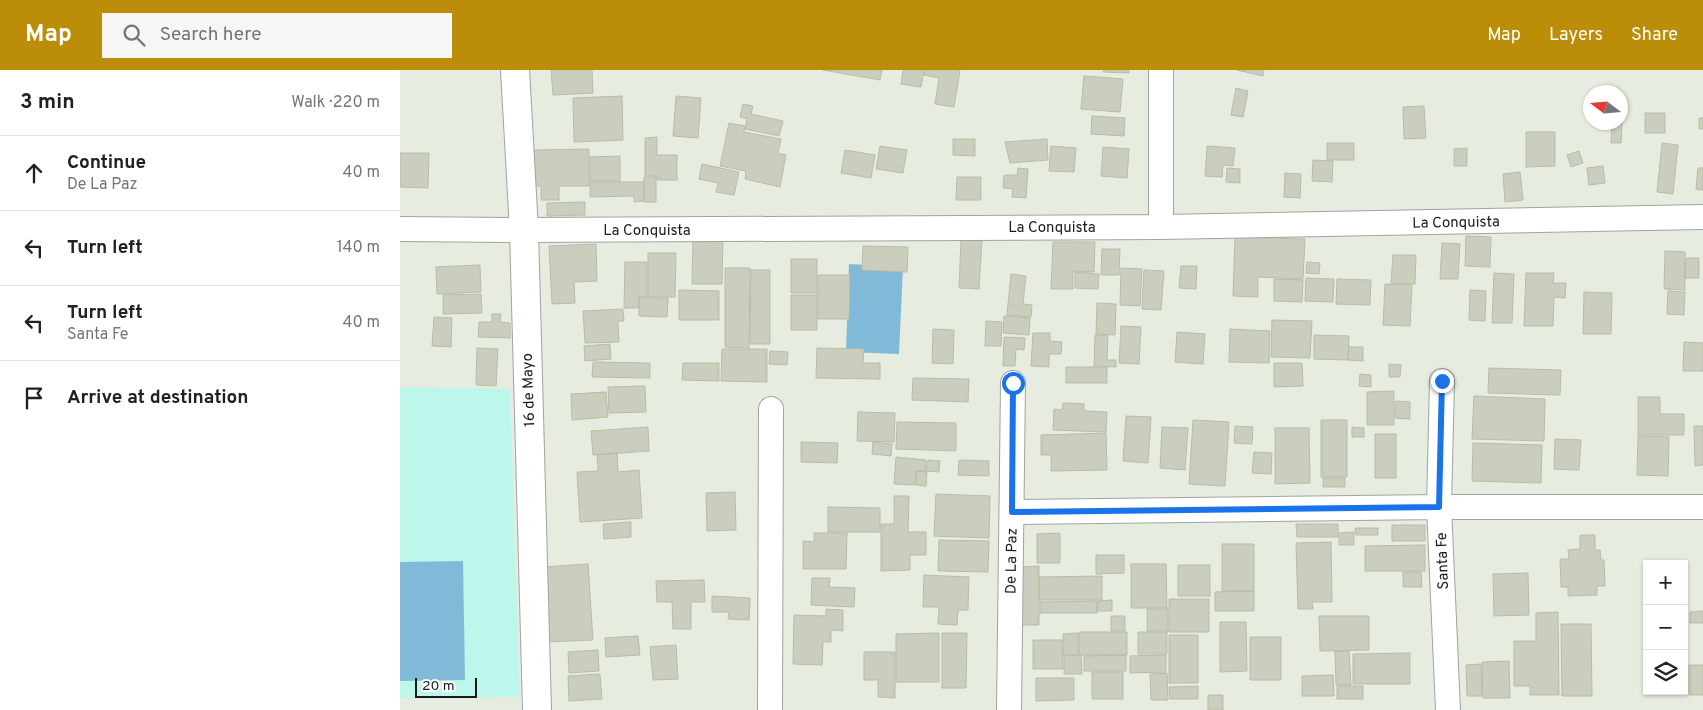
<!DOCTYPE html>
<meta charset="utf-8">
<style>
body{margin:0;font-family:Overpass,sans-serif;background:#f6f6f6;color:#202124}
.controls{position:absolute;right:15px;bottom:15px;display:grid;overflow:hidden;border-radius:0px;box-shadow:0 1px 4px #0004}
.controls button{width:45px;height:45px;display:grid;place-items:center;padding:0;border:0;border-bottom:1px solid #e0e0e0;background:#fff;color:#202124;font:25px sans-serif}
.compass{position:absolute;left:1183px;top:15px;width:45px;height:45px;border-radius:50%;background:#fff;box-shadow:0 1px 4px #0004;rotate:286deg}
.scale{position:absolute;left:15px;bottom:12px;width:62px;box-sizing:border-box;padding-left:5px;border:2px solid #1b1b1b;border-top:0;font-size:14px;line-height:18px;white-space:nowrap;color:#1b1b1b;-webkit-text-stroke:4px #fff;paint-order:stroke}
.stop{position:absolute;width:15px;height:15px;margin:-11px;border:4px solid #1a73e8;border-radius:50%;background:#fff}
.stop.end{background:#1a73e8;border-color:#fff;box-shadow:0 1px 5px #0008}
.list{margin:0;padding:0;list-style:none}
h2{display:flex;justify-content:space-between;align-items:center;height:65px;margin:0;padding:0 20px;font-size:21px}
h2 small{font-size:16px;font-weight:400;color:#757577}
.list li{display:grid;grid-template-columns:32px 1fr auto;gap:15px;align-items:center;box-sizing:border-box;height:75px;padding:0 20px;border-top:1px solid #e0e0e0}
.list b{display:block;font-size:19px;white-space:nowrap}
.list p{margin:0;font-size:16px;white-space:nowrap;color:#757577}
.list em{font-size:16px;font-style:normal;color:#757577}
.icon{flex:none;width:28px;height:28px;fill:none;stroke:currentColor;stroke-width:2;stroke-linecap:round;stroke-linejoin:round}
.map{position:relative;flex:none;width:1303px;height:640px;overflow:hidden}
header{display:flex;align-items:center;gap:30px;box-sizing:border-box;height:70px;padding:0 25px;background:#bc8d09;color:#fff}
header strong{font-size:24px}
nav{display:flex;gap:28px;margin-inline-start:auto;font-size:18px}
.search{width:350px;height:45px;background:#f6f6f6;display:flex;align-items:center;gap:12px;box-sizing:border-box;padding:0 18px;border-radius:0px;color:#757577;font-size:19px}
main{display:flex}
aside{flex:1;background:#fff}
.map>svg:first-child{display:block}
.park{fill:#bdf6eb}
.pitch{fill:#81bad8}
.building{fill:#cbcebe;stroke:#b8bda4}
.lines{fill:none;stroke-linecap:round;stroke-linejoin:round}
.minor-casing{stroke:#a2a2a2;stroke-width:26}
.tertiary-casing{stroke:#a2a2a2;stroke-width:30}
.minor{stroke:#fff;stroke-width:24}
.tertiary{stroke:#fff;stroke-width:28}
.route{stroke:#1a73e8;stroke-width:6}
.labels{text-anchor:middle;stroke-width:4;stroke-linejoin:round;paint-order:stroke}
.street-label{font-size:15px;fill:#1b1b1b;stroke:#fff}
</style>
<header>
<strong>Map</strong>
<div class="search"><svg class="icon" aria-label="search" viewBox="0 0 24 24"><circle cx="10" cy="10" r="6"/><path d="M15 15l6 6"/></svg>Search here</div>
<nav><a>Map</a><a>Layers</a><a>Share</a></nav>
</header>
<main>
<aside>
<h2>3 min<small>Walk · 220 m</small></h2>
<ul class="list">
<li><svg class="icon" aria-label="ahead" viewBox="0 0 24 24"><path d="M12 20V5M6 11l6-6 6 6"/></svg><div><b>Continue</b><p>De La Paz</p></div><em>40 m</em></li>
<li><svg class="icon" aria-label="left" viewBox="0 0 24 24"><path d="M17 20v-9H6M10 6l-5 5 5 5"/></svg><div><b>Turn left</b></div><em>140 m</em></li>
<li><svg class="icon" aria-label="left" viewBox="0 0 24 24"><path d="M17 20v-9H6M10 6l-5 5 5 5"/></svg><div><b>Turn left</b><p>Santa Fe</p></div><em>40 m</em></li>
<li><svg class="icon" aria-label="arrive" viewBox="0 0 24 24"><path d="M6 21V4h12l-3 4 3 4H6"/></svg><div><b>Arrive at destination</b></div></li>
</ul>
</aside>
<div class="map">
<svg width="1303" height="640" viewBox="0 0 1303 640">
<rect width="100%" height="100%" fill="#e7ece0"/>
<path class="park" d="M0 317 110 319 120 627 0 628Z"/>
<path class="pitch" d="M449 194 503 197 499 284 446 282Z
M63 491 65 610 0 611V492Z"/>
<path class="building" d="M151 0H192L193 23 153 25Z
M423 0H482L480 10Z
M503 0H524L521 17 501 14Z
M525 0H560L554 37 535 34 539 8 524 5Z
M704 0H729V3L703 2Z
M837 0H864L863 6Z
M684 6 723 9 720 42 681 39Z
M836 18 848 21 843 47 831 45Z
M222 26 223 70 174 72 173 28Z
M276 26 301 28 298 68 273 66Z
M343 34 353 36 351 44 383 51 379 66 345 59 347 49 340 47Z
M1024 36 1026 68 1004 69 1003 37Z
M1245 43H1265V63H1245Z
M692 46 725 48 724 66 691 64Z
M1299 48H1303V59H1299Z
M1220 49H1222L1221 73H1211L1212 52H1220Z
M329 53 345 56 344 62 381 69 378 83 386 85 380 117 345 109 346 101 320 96Z
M1126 62H1155V96L1126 97Z
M257 67V85H277V110H257V106H245V68Z
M553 69H575V86L553 85Z
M647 69 648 90 610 93 605 72Z
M927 73H954V90H927Z
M1262 73 1278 75 1273 124 1257 122Z
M480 76 507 80 503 103 476 99Z
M651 76 676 78 674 102 649 101Z
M807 76 835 78 833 96 823 95 822 107 805 106Z
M703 77 729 79 727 108 701 106Z
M1067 78V96H1054V79Z
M189 79V116H159V130H141V116H134V80Z
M445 80 475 85 471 108 441 103Z
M1179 81 1183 93 1171 97 1167 85Z
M0 83H29L28 118 0 117Z
M220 86V111H190V87Z
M913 90 933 91 932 112 912 111Z
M302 94 339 102 334 125 316 122 318 113 299 109Z
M1203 96 1205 113 1189 115 1187 98Z
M618 98 628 99 626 128 612 127 613 119 603 118 604 105H617Z
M827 98 840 99V113L826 112Z
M1298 98H1303V120L1296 119Z
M1120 102 1123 130 1105 132 1103 104Z
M885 103 901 104 900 128 884 127Z
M244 107H256V132H244Z
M557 107H581V130H556Z
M190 112H244V131L234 132V126L190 127Z
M185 132V145L147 146V133Z
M1066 166 1091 167 1090 197 1065 196Z
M835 167 905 169 903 209 858 207V227L833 226Z
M293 168H323L322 214H292Z
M561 169 582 170 579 219 559 218Z
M653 172H695L694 202 673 201V219H651Z
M1042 173 1060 174 1058 209H1040Z
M196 174 197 211 174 212 175 233 152 234 149 176Z
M463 176 508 177 507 202 462 200Z
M702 179H720L719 205H701Z
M1265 181 1285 182V220L1264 219Z
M248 183H276L275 227H248Z
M993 185H1016L1015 214 991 213Z
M1286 188H1299V208H1285Z
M391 189H417V223H391Z
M225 192H247V227H239V238H224Z
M907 192 920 193 919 204 906 203Z
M80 195 81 222 37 224 36 197Z
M781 196H797L796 219 779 218Z
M325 198H350L349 278 325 277Z
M721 198 742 199 740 236 720 235Z
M351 200H370V274H350Z
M744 200 764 201 761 240 742 239Z
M675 202 699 204 698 219 675 218Z
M1094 203 1114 204 1112 253H1092Z
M1126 203H1154L1153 213H1166L1165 228 1154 227 1153 256H1124Z
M611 204 626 206 623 234 632 235 631 247 607 245Z
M418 205H450L449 249H418Z
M906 208 934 209 933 232 905 231Z
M874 209 903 210 902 232 874 231Z
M937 209 971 210 970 235 936 234Z
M985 214 1012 215 1010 256 983 255Z
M279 220 319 221V250H279Z
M1070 220 1086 221 1085 251 1069 250Z
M1268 221 1285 222 1284 245 1267 244Z
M1184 222 1212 223 1211 264H1183Z
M81 224 82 243 43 244V225Z
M391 225H417V260H391Z
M239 228H268L267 247 239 246Z
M697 233 716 234 715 265 696 264Z
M223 239 224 251H218L219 272 185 273 183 241Z
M92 244H101L100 252 110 253V268L78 267 79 252H92Z
M604 246 630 248 629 265 603 263Z
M34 247 52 248 51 277 32 276Z
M872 250 912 251 910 288 871 287Z
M586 251 602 252 601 276H585Z
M721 256 741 257 739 294 719 293Z
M533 259 554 260 553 294 532 293Z
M830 259 870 261 869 293 829 292Z
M777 262 805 264 803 294 775 292Z
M633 263H650V271L662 272 661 284H649V297L631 296Z
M695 265H708L707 290H716V297L694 296Z
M914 265 949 266 948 290 914 289Z
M604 267 625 268 624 280 616 279 615 296H603Z
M1284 272 1303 273V301H1283Z
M210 274 211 289 185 291 184 276Z
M949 277H963V291L948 290Z
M77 278 98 279 96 316 76 315Z
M417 278 464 279 463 293H480V309L416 308Z
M322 279H367V312L321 311Z
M370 281 388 282 387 295 369 294Z
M193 292 250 293V308L192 307Z
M283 293H319V311L282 310Z
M874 293H902L903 316 874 317Z
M989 294 1001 295 1000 307H989Z
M666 297H707V313H666Z
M1089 298 1161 300 1160 325 1088 323Z
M960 304 971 305V317L959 316Z
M513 308 569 309 568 332 512 330Z
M245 316 246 342 209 343 208 317Z
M994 321V355H967V322Z
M206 322 208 347 172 350 171 324Z
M1074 326 1145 329 1144 371 1072 369Z
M1238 327H1260V344H1284V365H1238Z
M996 331 1010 332V349L995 348Z
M663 333 684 334V341L707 342 706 362 653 360 654 339 662 340Z
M458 342 495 343 494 372 457 371Z
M726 346 751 347 748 393 723 391Z
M793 350 829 352 825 416 789 414Z
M921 350H947V407H921Z
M497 352 556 353V381L496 379Z
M835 356 853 357 852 374 834 373Z
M1294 356H1303V395L1295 396Z
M248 357 249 381 193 385 191 361Z
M762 357 788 358 785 400 760 398Z
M952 357 964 358V367H952Z
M875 358H909L910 413 875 414Z
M706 363 707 400 651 401V385H641V365Z
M975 364H996V408H975Z
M1238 366 1269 367 1268 406 1237 405Z
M1155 369 1181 370 1179 400 1154 399Z
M401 372 438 373 437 393 401 392Z
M473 372 492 374 491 386 472 384Z
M1073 373 1142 375 1141 413 1072 411Z
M854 382 872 383 871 404 852 403Z
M217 383 218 402 239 400 242 448 180 452 177 402 198 401 197 385Z
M496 387 526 390 525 401H516L515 415 494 414Z
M528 390 540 391 539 402 526 401Z
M559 390 589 391V406L558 405Z
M517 401 527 402 526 416 516 415Z
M923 408H945V417H923Z
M335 422 336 460 307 461 306 423Z
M536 424 590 426 589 468 534 466Z
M494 426H509L508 462H526V485H510V500L481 501V454H494Z
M428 437 480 438V462H428Z
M231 452V467L204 469 203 454Z
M896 454H938V467H897Z
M992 455H1025V471H992Z
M955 458H978V465H956Z
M954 462V475H939V463Z
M414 463H447L446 499H403V471L414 472Z
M660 463V493H637V464Z
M1180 465H1195V480H1200L1201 490H1204L1205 516H1197V525L1168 526V517H1161L1160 489H1169L1168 480 1180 479Z
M539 470 589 471 588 502 538 501Z
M931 472 932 532H912L913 539H898L896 473Z
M822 474H854V521H822Z
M1025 475V501H965V476Z
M696 485H724V503L696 504Z
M188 494 193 570 149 572 144 497Z
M731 494H766L767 538H731Z
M778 495H810V526H778Z
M639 496V555H621V497Z
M1003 502H1021L1022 517H1003Z
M1128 503 1129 545 1094 546 1093 504Z
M524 505 569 507 568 540H558L557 555 538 554 539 537H523Z
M702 506V530H639V507Z
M412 508H430L429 517 455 518 454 537 411 535Z
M304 510 305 532H291V559H273L272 532H257L256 511Z
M854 521V541H815V522Z
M312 526 350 528 349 550 328 549 329 542H312Z
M769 529H809V562H769Z
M712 530V541H697L698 531Z
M697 531V543H640V532Z
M426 539 443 540V561L431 560V572H423L422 595 393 594 394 545 426 546Z
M747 539H768V561H747Z
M1303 541V553H1290V542Z
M1158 542 1159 625H1130V616H1114V571H1136V543Z
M711 546H725V561H711Z
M919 546H969V580L920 581Z
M820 552H846L847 601 820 602Z
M1161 554H1191L1192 626H1162Z
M679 562H727V585H679Z
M738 562H767V584H738Z
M539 563V612H496V564Z
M542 563H567L566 618H542Z
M678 563V585H663V564Z
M769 565H798V613H769Z
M238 566 240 585 206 587 205 568Z
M850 567H881V610H850Z
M633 570H662L663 599H633Z
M276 575 278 609 253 610 250 577Z
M198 580 199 601 169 603 168 582Z
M935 581H949L951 615H936Z
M464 582H495V628L478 627V610H464Z
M1010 583V614H953V584Z
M681 585 682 604H664V586Z
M726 585V601H684V586Z
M766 585V602L730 603V586Z
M1109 591 1110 628H1083L1082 592Z
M1081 594 1082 626H1067L1066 595Z
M1289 595H1303V625H1289Z
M692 602H723V629H692Z
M767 603 768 630H751L750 604Z
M200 604 202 629 169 631 168 606Z
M933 605 934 626H902V606Z
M636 608H674V630L636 631Z
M798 616V629H770L769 617Z
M937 616H963V629H937Z
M808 625H823V640H808Z"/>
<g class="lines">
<g class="minor-casing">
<path id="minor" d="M761 0V157
M0 159 124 160 761 157 1303 147
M1042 311 1039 437 1048 640
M612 442 1039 437H1303
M370 640 371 339
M609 640 613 313"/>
</g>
<g class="tertiary-casing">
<path id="tertiary" d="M115 0 124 160 137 640"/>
</g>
<use href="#minor" class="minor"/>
<use href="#tertiary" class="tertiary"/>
</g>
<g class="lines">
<path class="route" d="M613 313 612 442 1039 437 1042 311"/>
</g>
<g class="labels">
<g class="street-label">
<text transform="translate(1056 152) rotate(-1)" y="5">La Conquista</text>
<text x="652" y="162">La Conquista</text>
<text x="247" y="165">La Conquista</text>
<text transform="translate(128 320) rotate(-92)" y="5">16 de Mayo</text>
<text transform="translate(611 491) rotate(-89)" y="5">De La Paz</text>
<text transform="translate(1042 491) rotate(-92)" y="5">Santa Fe</text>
</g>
</g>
</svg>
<div class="controls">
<button>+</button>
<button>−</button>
<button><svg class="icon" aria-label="layers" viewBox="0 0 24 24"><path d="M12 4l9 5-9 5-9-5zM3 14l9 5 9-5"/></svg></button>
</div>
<svg class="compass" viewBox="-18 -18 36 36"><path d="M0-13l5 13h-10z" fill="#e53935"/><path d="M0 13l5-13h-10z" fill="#757577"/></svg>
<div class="scale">20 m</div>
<div class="stop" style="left:613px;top:313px"></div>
<div class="stop end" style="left:1042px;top:311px"></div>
</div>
</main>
